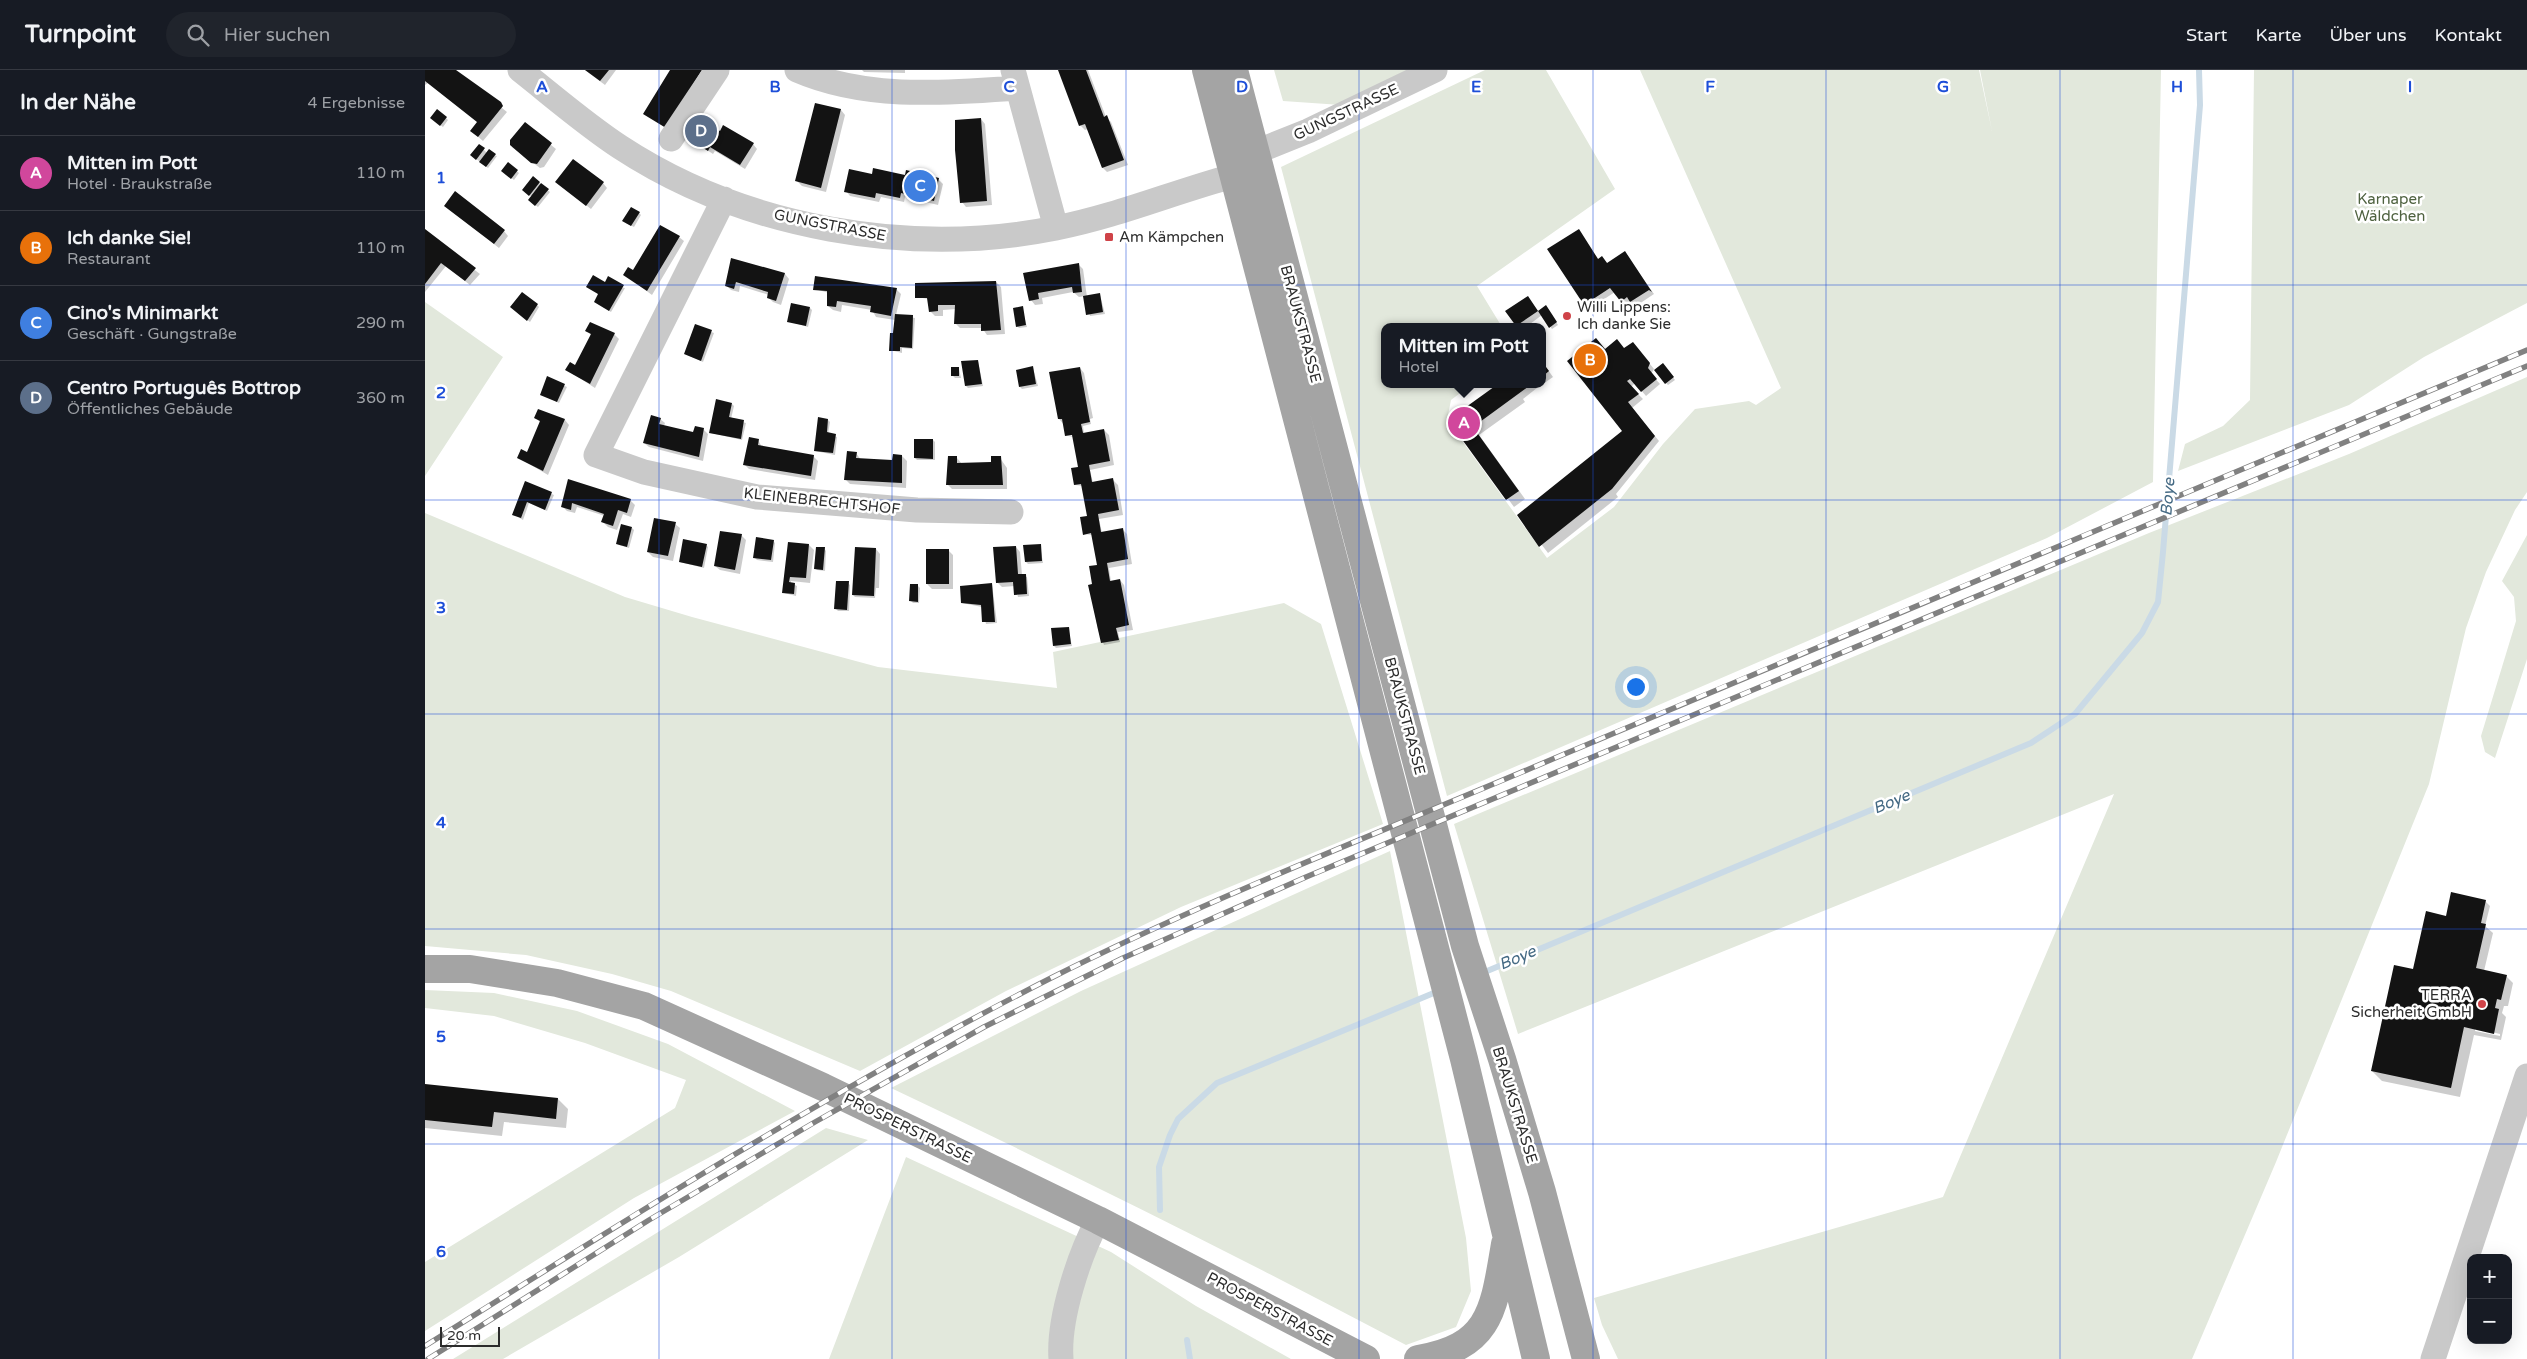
<!DOCTYPE html>
<html lang="de">
<meta charset="utf-8">
<style>
body{margin:0;font-family:"Varela Round",sans-serif;background:#20242c;color:#f1f3f6}
.controls{position:absolute;right:15px;bottom:15px;display:grid;overflow:hidden;border-radius:10px;box-shadow:0 5px 20px #0002}
.controls button{width:45px;height:45px;display:grid;place-items:center;padding:0;border:0;border-bottom:1px solid #363941;background:#171b24;color:#f1f3f6;font:25px sans-serif}
.scale{position:absolute;left:15px;bottom:12px;width:60px;box-sizing:border-box;padding-left:5px;border:2px solid #2c2c2c;border-top:0;font-size:14px;line-height:18px;white-space:nowrap;color:#2c2c2c;-webkit-text-stroke:4px #fff;paint-order:stroke}
.you{position:absolute;left:1210px;top:616px;width:18px;height:18px;margin:-12px;border:4px solid #fff;border-radius:50%;background:#1a73e8;box-shadow:0 0 0 8px #1a73e833}
.badge{display:grid;place-items:center;width:32px;height:32px;border-radius:50%;background:#cf4348;color:#fff;font-size:16px;font-weight:700}
.pin{position:absolute;translate:-50% -50%;border:2px solid #fff;box-shadow:0 1px 5px #0006}
.popup{position:absolute;left:956px;top:253px;width:165px;height:65px;box-sizing:border-box;display:grid;place-content:center;border-radius:10px;background:#171b24;filter:drop-shadow(0 1px 4px #0005);font-size:16px;white-space:nowrap;color:#9ea1a6}
.popup b{font-size:19px;color:#f1f3f6}
.popup::after{content:'';position:absolute;left:50%;top:100%;margin-left:-10px;border:10px solid transparent;border-top-color:#171b24}
.list{margin:0;padding:0;list-style:none}
h2{display:flex;justify-content:space-between;align-items:center;height:65px;margin:0;padding:0 20px;font-size:21px}
h2 small{font-size:16px;font-weight:400;color:#9ea1a6}
.list li{display:grid;grid-template-columns:32px 1fr auto;gap:15px;align-items:center;box-sizing:border-box;height:75px;padding:0 20px;border-top:1px solid #363941}
.list b{display:block;font-size:19px;white-space:nowrap}
.list p{margin:0;font-size:16px;white-space:nowrap;color:#9ea1a6}
.list em{font-size:16px;font-style:normal;color:#9ea1a6}
.icon{flex:none;width:28px;height:28px;fill:none;stroke:currentColor;stroke-width:2;stroke-linecap:round;stroke-linejoin:round}
.map{position:relative;flex:none;width:2102px;height:1289px;overflow:hidden}
header{display:flex;align-items:center;gap:30px;box-sizing:border-box;height:70px;padding:0 25px;background:#171b24;border-bottom:1px solid #363941}
header strong{font-size:24px}
nav{display:flex;gap:28px;margin-inline-start:auto;font-size:18px}
.search{width:350px;height:45px;background:#20242c;display:flex;align-items:center;gap:12px;box-sizing:border-box;padding:0 18px;border-radius:28px;color:#9ea1a6;font-size:19px}
main{display:flex}
aside{flex:1;background:#171b24}
.map>svg:first-child{display:block}
.green{fill:#e2e8dc}
.shadow{fill:#0003;fill-rule:evenodd}
.lines{fill:none;stroke-linecap:round;stroke-linejoin:round}
.stream{stroke:#cadae6;stroke-width:6}
.building{fill:#131313}
.minor{stroke:#c9c9c9;stroke-width:25}
.major{stroke:#a4a4a4;stroke-width:28}
.rail-casing{stroke:#818181;stroke-width:5.5}
.rail{stroke:#fff;stroke-width:4;stroke-dasharray:11;stroke-linecap:butt}
.grid{fill:none;stroke:#1d4ed8;stroke-width:1;stroke-opacity:0.55}
.poi-dot{fill:#cf4348;stroke:#fff;stroke-width:2}
.labels{text-anchor:middle;stroke-width:5;stroke-linejoin:round;paint-order:stroke}
.street-label{font-size:15px;fill:#2c2c2c;stroke:#fff}
.park-label{font-size:15px;fill:#4f6240;stroke:#fff}
.poi-label{font-size:15px;fill:#2c2c2c;stroke:#fff;text-anchor:start}
.water-label{font-size:16px;font-style:italic;fill:#456a84;stroke:#fff}
.grid-label{font-size:16px;text-anchor:middle;font-weight:bold;fill:#1d4ed8;stroke:#fff;stroke-width:5;stroke-linejoin:round;paint-order:stroke}
</style>
<header>
<strong>Turnpoint</strong>
<div class="search"><svg class="icon" aria-label="search" viewBox="0 0 24 24"><circle cx="10" cy="10" r="6"/><path d="M15 15l6 6"/></svg>Hier suchen</div>
<nav><a>Start</a><a>Karte</a><a>Über uns</a><a>Kontakt</a></nav>
</header>
<main>
<aside>
<h2>In der Nähe<small>4 Ergebnisse</small></h2>
<ul class="list">
<li><span class="badge" style="background:#d1479c">A</span><div><b>Mitten im Pott</b><p>Hotel · Braukstraße</p></div><em>110 m</em></li>
<li><span class="badge" style="background:#e8710a">B</span><div><b>Ich danke Sie!</b><p>Restaurant</p></div><em>110 m</em></li>
<li><span class="badge" style="background:#3f7fe0">C</span><div><b>Cino's Minimarkt</b><p>Geschäft · Gungstraße</p></div><em>290 m</em></li>
<li><span class="badge" style="background:#5c6f8a">D</span><div><b>Centro Português Bottrop</b><p>Öffentliches Gebäude</p></div><em>360 m</em></li>
</ul>
</aside>
<div class="map">
<svg width="2102" height="1289" viewBox="0 0 2102 1289">
<rect width="100%" height="100%" fill="#fff"/>
<path class="green" d="M849 0H989L916 35 858 31Z
M1060 0H1121L1190 119 1052 216 1077 257H960V314H1047L1026 330 1022 350 1122 488 1189 437 1238 374 1270 339 1324 331 1331 335 1356 318 1215 0H1554L1567 61 1555 0H1736L1728 412 1622 468 1022 726 856 97Z
M1829 0H2102V233L1999 287 1924 335 1753 401 1760 374 1798 356 1825 330Z
M0 232 78 287 0 406Z
M2102 307V422L2090 440 2061 502 2041 558 2004 714 1851 1092 1767 1289H1193L1177 1255 1169 1228 1518 1127 1689 724 1093 964 1029 754 1724 463 1924 384Z
M0 443 200 527 267 547 453 597 632 618 628 582 859 533 896 554 958 754 756 837 581 921 435 1001 246 921 187 904 101 885 0 876Z
M2102 465V589L2070 688 2060 682 2056 666 2091 551 2089 527 2077 511Z
M965 781 1041 1168 1046 1221 1031 1257 981 1275C811 1185 639 1100 466 1018L656 921Z
M0 920 69 923 152 941 243 974 370 1041 209 1128 0 1261V1192L250 1038 261 1010 160 973 69 946 0 938Z
M401 1058 443 1070 254 1187 78 1289H28Z
M481 1087 686 1182 771 1236 866 1289H404Z"/>
<path class="shadow" d="M0 0H30L82 42 58 71 51 65 53 52 3 13 0 15Z
M160 0H191L180 15Z
M437 0H480V3L439 2Z
M634 0H663L681 47 686 52 703 95 682 102 678 98 663 59 660 60 655 55Z
M416 40 420 45 401 122 377 116 372 111Z
M21 48 23 50 18 57 9 50Z
M556 49 560 54 567 135 541 137 537 132Z
M100 54 131 79 119 97 115 98 87 77 86 73Z
M264 68 328 74 332 79 320 99 290 81 288 84Z
M54 75 62 83 72 86 63 98 46 85Z
M83 94 94 103 89 110 78 101Z
M448 105 513 109 518 114 513 135 480 127 479 132 456 127 454 132 425 126 421 121Z
M108 108 125 122 113 137 106 132 107 127 99 120Z
M178 113 182 118 166 139 136 116Z
M25 140 79 161 83 166 74 178Z
M214 143 216 145 209 157 201 153Z
M1153 161 1174 190 1177 187 1183 194 1200 183 1229 224 1211 236 1207 232 1201 236 1190 222 1164 239 1160 234Z
M0 162 55 204 45 215 21 196 0 222Z
M254 167 259 171 227 225 200 205 209 202Z
M307 189 360 204 364 209 356 235 348 232 343 227 344 225 315 216 314 222 306 220 301 215Z
M653 194 658 199 662 227 675 225 680 244 665 246 660 226 654 227 648 222 617 228 618 234 610 235 606 230 599 204Z
M571 212 576 217 580 264 562 265 557 258H535L530 253 531 239 518 240V246H510L505 241 504 229 491 227Z
M180 214 200 218 186 242 170 232Z
M390 219H471L476 224 471 245 490 248 488 279 477 278V283L465 280 470 250 451 247 447 240 417 235 416 242 408 240 403 236 404 223Z
M1107 233 1114 242 1123 239 1133 255 1127 259 1117 245 1101 257H1093L1092 255Z
M112 235 114 237 105 252 89 239Z
M385 238 387 240 383 257 363 251Z
M597 238 602 257 594 258 592 256Z
M270 256 289 263 278 292 260 284Z
M162 260 189 264 194 269 170 318 142 300 151 296 166 265Z
M1212 278 1229 299 1226 304 1235 314 1221 326 1210 313 1206 317 1218 329 1207 338 1234 371 1191 424 1193 427 1123 483 1094 445 1199 361 1180 281Z
M553 291 558 316 543 318 541 316Z
M1118 293 1128 307 1118 314Z
M1240 297 1250 310 1243 315 1241 313Z
M608 298 613 316 597 319 595 317Z
M655 298 659 303 668 348 665 349 666 354 658 356 659 364 679 360 684 365 689 395 665 400 668 413 688 410 693 415 698 445 674 449 677 463 697 459 702 464 707 494 684 498 686 512 695 510 699 515 708 560 693 562 695 572 679 575 673 560 665 516 670 515 673 496 667 465 659 464 664 447 658 416 650 415 647 399 655 398 649 367H643L649 366 634 349Z
M534 299 536 308H530L528 306Z
M123 308 142 317 134 333 116 324Z
M1075 314H1117L1098 329 1100 332 1054 365 1100 429 1089 437 1025 350Z
M307 334 309 336 306 349 321 353 317 370 286 363Z
M114 341 140 350 144 355 123 405 94 388 102 383 116 353 111 348Z
M235 349 240 353 239 356 269 364 278 359 283 364 278 391 224 377 219 373Z
M403 350 405 352 403 364 412 367 410 385 390 381Z
M333 370 337 377 388 386 393 391 390 410 324 399 319 394Z
M508 370 510 372V390H492L490 388Z
M431 383 436 390 468 391 477 386 482 391 481 418 425 414 420 409Z
M532 388 537 394H568L575 388 582 398V419H527L523 415Z
M144 410 205 430 210 435 206 447 198 444 192 460 183 457 178 452 180 446 152 437 150 443 142 441 137 436Z
M101 413 129 425 122 441 104 433 98 450 88 444Z
M250 454 255 458 248 491 228 487 223 482Z
M207 458 209 460 204 478 194 475 192 473Z
M316 465 321 470 315 504 295 500 290 496Z
M348 471 350 473 348 492 332 490 330 488Z
M364 473 384 475 389 480 385 513 366 511V513L372 516 371 526 359 523Z
M281 475 283 477 279 498 255 492Z
M615 475 618 493 603 494 601 492Z
M591 477 595 482 597 505 602 507 604 526 593 527 590 516 577 517 572 512Z
M399 478 401 481 400 501 392 500 390 498Z
M451 479 455 484 454 518H451L450 528 430 527 428 525Z
M523 480 528 485V519H507L502 514Z
M423 513 425 515 424 541H413L411 539Z
M567 514 572 553 561 554 557 537 537 533Z
M493 516 495 518 494 533H488L486 531Z
M643 558 647 576 631 578 629 576Z
M2060 831 2065 836 2060 856 2068 863 2059 901 2081 906 2088 913 2083 936H2079L2077 943 2081 947 2076 970 2049 965 2035 1027 1957 1011 1947 1001 1989 900 2025 848ZM2050 958 2075 964V966L2050 961Z
M0 1016 133 1029 143 1039 141 1058 79 1052 77 1066 0 1058Z"/>
<g class="lines">
<path class="stream" d="M1055 904 1606 673 1650 644 1717 563 1733 532 1738 482 1775 35 1774 0
M735 1140 734 1097 745 1065 753 1049 792 1013 1016 920
M762 1270 765 1289"/>
</g>
<path class="building" d="M0 0H31L76 32 78 36 53 67 45 61 52 52 0 11Z
M160 0H184L175 11Z
M245 0H277L241 58 218 44Z
M633 0H661L679 47 682 45 699 90 677 98 660 54 654 56Z
M390 33 416 39 396 118 370 111Z
M12 39 22 47 15 56 5 48Z
M556 48 562 131 535 133 530 80V50Z
M274 49 295 61 298 55 329 73 315 95 285 77 283 81 262 68Z
M100 52 127 73 112 94 106 93 85 75V70Z
M54 74 60 78 51 90 45 85Z
M64 79 71 84 61 97 54 92Z
M148 89 179 112 161 136 130 112Z
M83 92 93 100 86 109 76 101Z
M448 98 480 105 481 100 514 108 509 131 476 123 475 128 451 123 450 128 419 122 424 99 447 104Z
M108 106 115 112 104 126 97 120Z
M116 113 124 119 110 136 103 130Z
M30 121 80 160 69 174 19 136Z
M206 137 215 142 206 156 197 151Z
M235 155 255 166 222 221 198 205 203 197 208 200Z
M0 159 51 198 40 211 16 193 0 214Z
M1154 159 1173 189 1177 186 1182 193 1200 181 1227 222 1224 220 1205 232 1202 227 1196 232 1185 218 1159 235 1122 179Z
M306 188 360 203 351 231 342 228 343 222 311 212 309 219 300 216Z
M654 193 657 222 648 223 647 217 613 223 614 229 604 231 598 203Z
M168 205 180 212 183 206 199 215 184 241 169 232 173 224 161 217Z
M390 206 472 218 466 246 445 242 446 236 412 231 411 237 402 236V221L388 220Z
M571 211 576 260 556 261V254H529L530 235H513V241L504 242 502 228H490V213Z
M97 222 113 234 102 251 85 237Z
M675 223 678 242 661 245 658 226Z
M1103 226 1113 241 1091 256 1080 241Z
M366 233 385 237 381 256 362 252Z
M1121 235 1132 252 1124 258 1113 241Z
M598 236 601 255 591 257 588 238Z
M470 244 488 245 487 278 475 277V281H464L465 263H468Z
M165 252 190 263 165 314 140 300 145 292 150 295 166 264 160 261Z
M270 254 287 260 276 291 259 284Z
M1171 268 1180 279 1192 269 1199 278 1208 272 1225 293 1223 298 1232 309 1216 322 1205 309 1202 311 1214 324 1203 332 1230 366 1187 419 1114 477 1092 445 1197 361 1142 291Z
M553 290 557 314 540 316 536 291Z
M1118 293 1124 301 1118 306Z
M1238 293 1249 307 1240 314 1229 300Z
M608 296 611 314 594 317 591 300Z
M526 297H534V306H526Z
M655 297 665 352 656 354 658 363 679 359 685 391 664 395 667 412 688 408 694 440 673 444 676 462 698 458 703 489 682 493 685 511 695 509 704 555 691 558 694 570 676 573 663 515 667 514 664 496 672 495 666 463 658 465 655 447 662 446 656 414 649 415 646 398 653 397 647 365 640 366 637 349H633L624 302Z
M122 306 140 314 132 332 115 325Z
M1073 314H1107L1048 357 1094 421 1081 430 1023 350Z
M291 329 307 333 304 347 319 350 316 369 284 363Z
M113 339 140 349 118 401 92 388 96 379 102 382 115 351 109 348Z
M226 345 236 348 234 354 268 362 270 356 279 358 274 387 218 373Z
M393 347 403 349 402 362 411 364 408 383 389 381Z
M324 367 334 369 333 375 389 385 386 406 318 395Z
M489 369H508V389L489 388Z
M422 381 432 382 431 388 467 390 468 384 477 385V413L419 410Z
M523 386H532V393L566 392V386H576L578 415H521Z
M143 409 206 429 202 443 193 440 188 456 176 452 179 444 147 433 146 440 136 437Z
M100 411 127 422 120 440 102 432 96 448 87 445Z
M229 448 251 452 243 486 222 482Z
M196 454 207 457 202 477 191 474Z
M295 461 317 464 310 500 289 496Z
M331 467 349 470 346 490 328 488Z
M258 469 282 474 277 497 254 492Z
M363 472 384 474 381 508 365 507 364 512 370 513 369 524 357 523Z
M616 474 617 491 600 492 598 475Z
M591 476 593 504H601L602 524 589 525 588 512 571 513 568 477Z
M391 477H400L398 500 389 499Z
M430 477 451 478 449 526 427 525Z
M501 479H524V514H501Z
M411 511H424L422 540 409 539Z
M567 513 570 552H557L556 535 536 533 535 516Z
M485 514H493V532L484 531Z
M644 557 646 574 628 576 626 558Z
M2026 822 2061 830 2056 853 2061 854 2051 898 2082 905 2076 930 2072 929 2070 938 2074 939 2069 964 2039 957 2026 1018 1946 1001 1969 895 1988 899 2001 841 2021 846Z
M0 1014 133 1028 131 1049 69 1042 67 1057 0 1050Z"/>
<g class="lines">
<path class="minor" d="M95 0C128 26 160 54 195 77 320 159 486 187 631 158 692 146 749 122 808 106
M372 0C441 30 519 23 592 18
M588 0 631 158
M246 69 292 0
M831 82 883 61 1010 0
M299 129 171 385 219 402 332 427 492 440 586 442
M636 1289C633 1249 654 1185 673 1150
M2008 1289 2102 1006"/>
<path class="major" d="M781 0 1039 989 1111 1289
M809 0 1040 876 1077 989 1117 1122 1161 1289
M0 899H45L132 913 219 936 398 1017 673 1150 941 1289
M993 1289C1067 1277 1069 1238 1080 1174"/>
<g class="rail-casing">
<path id="rail" d="M0 1276C205 1147 410 1018 626 908 789 826 962 760 1130 688 1453 551 1778 416 2102 280
M3 1289 224 1150 390 1052 559 957 698 888 881 807 2102 296"/>
</g>
<use href="#rail" class="rail"/>
</g>
<path class="grid" d="M234 0V1289M467 0V1289M701 0V1289M934 0V1289M1168 0V1289M1401 0V1289M1635 0V1289M1868 0V1289M0 215H2102M0 430H2102M0 644H2102M0 859H2102M0 1074H2102"/>
<g class="poi-dot">
<rect x="679" y="162" width="10" height="10" rx="2.5"/>
<circle cx="1142" cy="246" r="5"/>
<circle cx="2057" cy="934" r="5"/>
</g>
<g class="labels">
<g class="street-label">
<text transform="translate(921 42) rotate(-25)" y="5">GUNGSTRASSE</text>
<text transform="translate(405 155) rotate(11)" y="5">GUNGSTRASSE</text>
<text transform="translate(876 254) rotate(75)" y="5">BRAUKSTRASSE</text>
<text transform="translate(397 431) rotate(6)" y="5">KLEINEBRECHTSHOF</text>
<text transform="translate(980 646) rotate(75)" y="5">BRAUKSTRASSE</text>
<text transform="translate(1090 1035) rotate(73)" y="5">BRAUKSTRASSE</text>
<text transform="translate(483 1058) rotate(26)" y="5">PROSPERSTRASSE</text>
<text transform="translate(845 1239) rotate(28)" y="5">PROSPERSTRASSE</text>
</g>
<g class="park-label">
<text x="1965" y="134">Karnaper<tspan x="1965" dy="17">Wäldchen</tspan></text>
</g>
<g class="poi-label">
<text x="694" y="172">Am Kämpchen</text>
<text x="1152" y="242">Willi Lippens:<tspan x="1152" dy="17">Ich danke Sie</tspan></text>
<text x="2047" y="930" text-anchor="end">TERRA<tspan x="2047" dy="17">Sicherheit GmbH</tspan></text>
</g>
<g class="water-label">
<text transform="translate(1742 427) rotate(-85)" y="6">Boye</text>
<text transform="translate(1466 731) rotate(-23)" y="6">Boye</text>
<text transform="translate(1092 887) rotate(-23)" y="6">Boye</text>
</g>
</g>
<g class="grid-label">
<text x="117" y="22">A</text>
<text x="350" y="22">B</text>
<text x="584" y="22">C</text>
<text x="817" y="22">D</text>
<text x="1051" y="22">E</text>
<text x="1285" y="22">F</text>
<text x="1518" y="22">G</text>
<text x="1752" y="22">H</text>
<text x="1985" y="22">I</text>
<text x="16" y="113">1</text>
<text x="16" y="328">2</text>
<text x="16" y="543">3</text>
<text x="16" y="758">4</text>
<text x="16" y="972">5</text>
<text x="16" y="1187">6</text>
</g>
</svg>
<div class="controls">
<button>+</button>
<button>−</button>
</div>
<div class="scale">20 m</div>
<div class="you"></div>
<div class="pin badge" style="left:1039px;top:353px;background:#d1479c">A</div>
<div class="popup"><b>Mitten im Pott</b>Hotel</div>
<div class="pin badge" style="left:1165px;top:290px;background:#e8710a">B</div>
<div class="pin badge" style="left:495px;top:116px;background:#3f7fe0">C</div>
<div class="pin badge" style="left:276px;top:61px;background:#5c6f8a">D</div>
</div>
</main>
